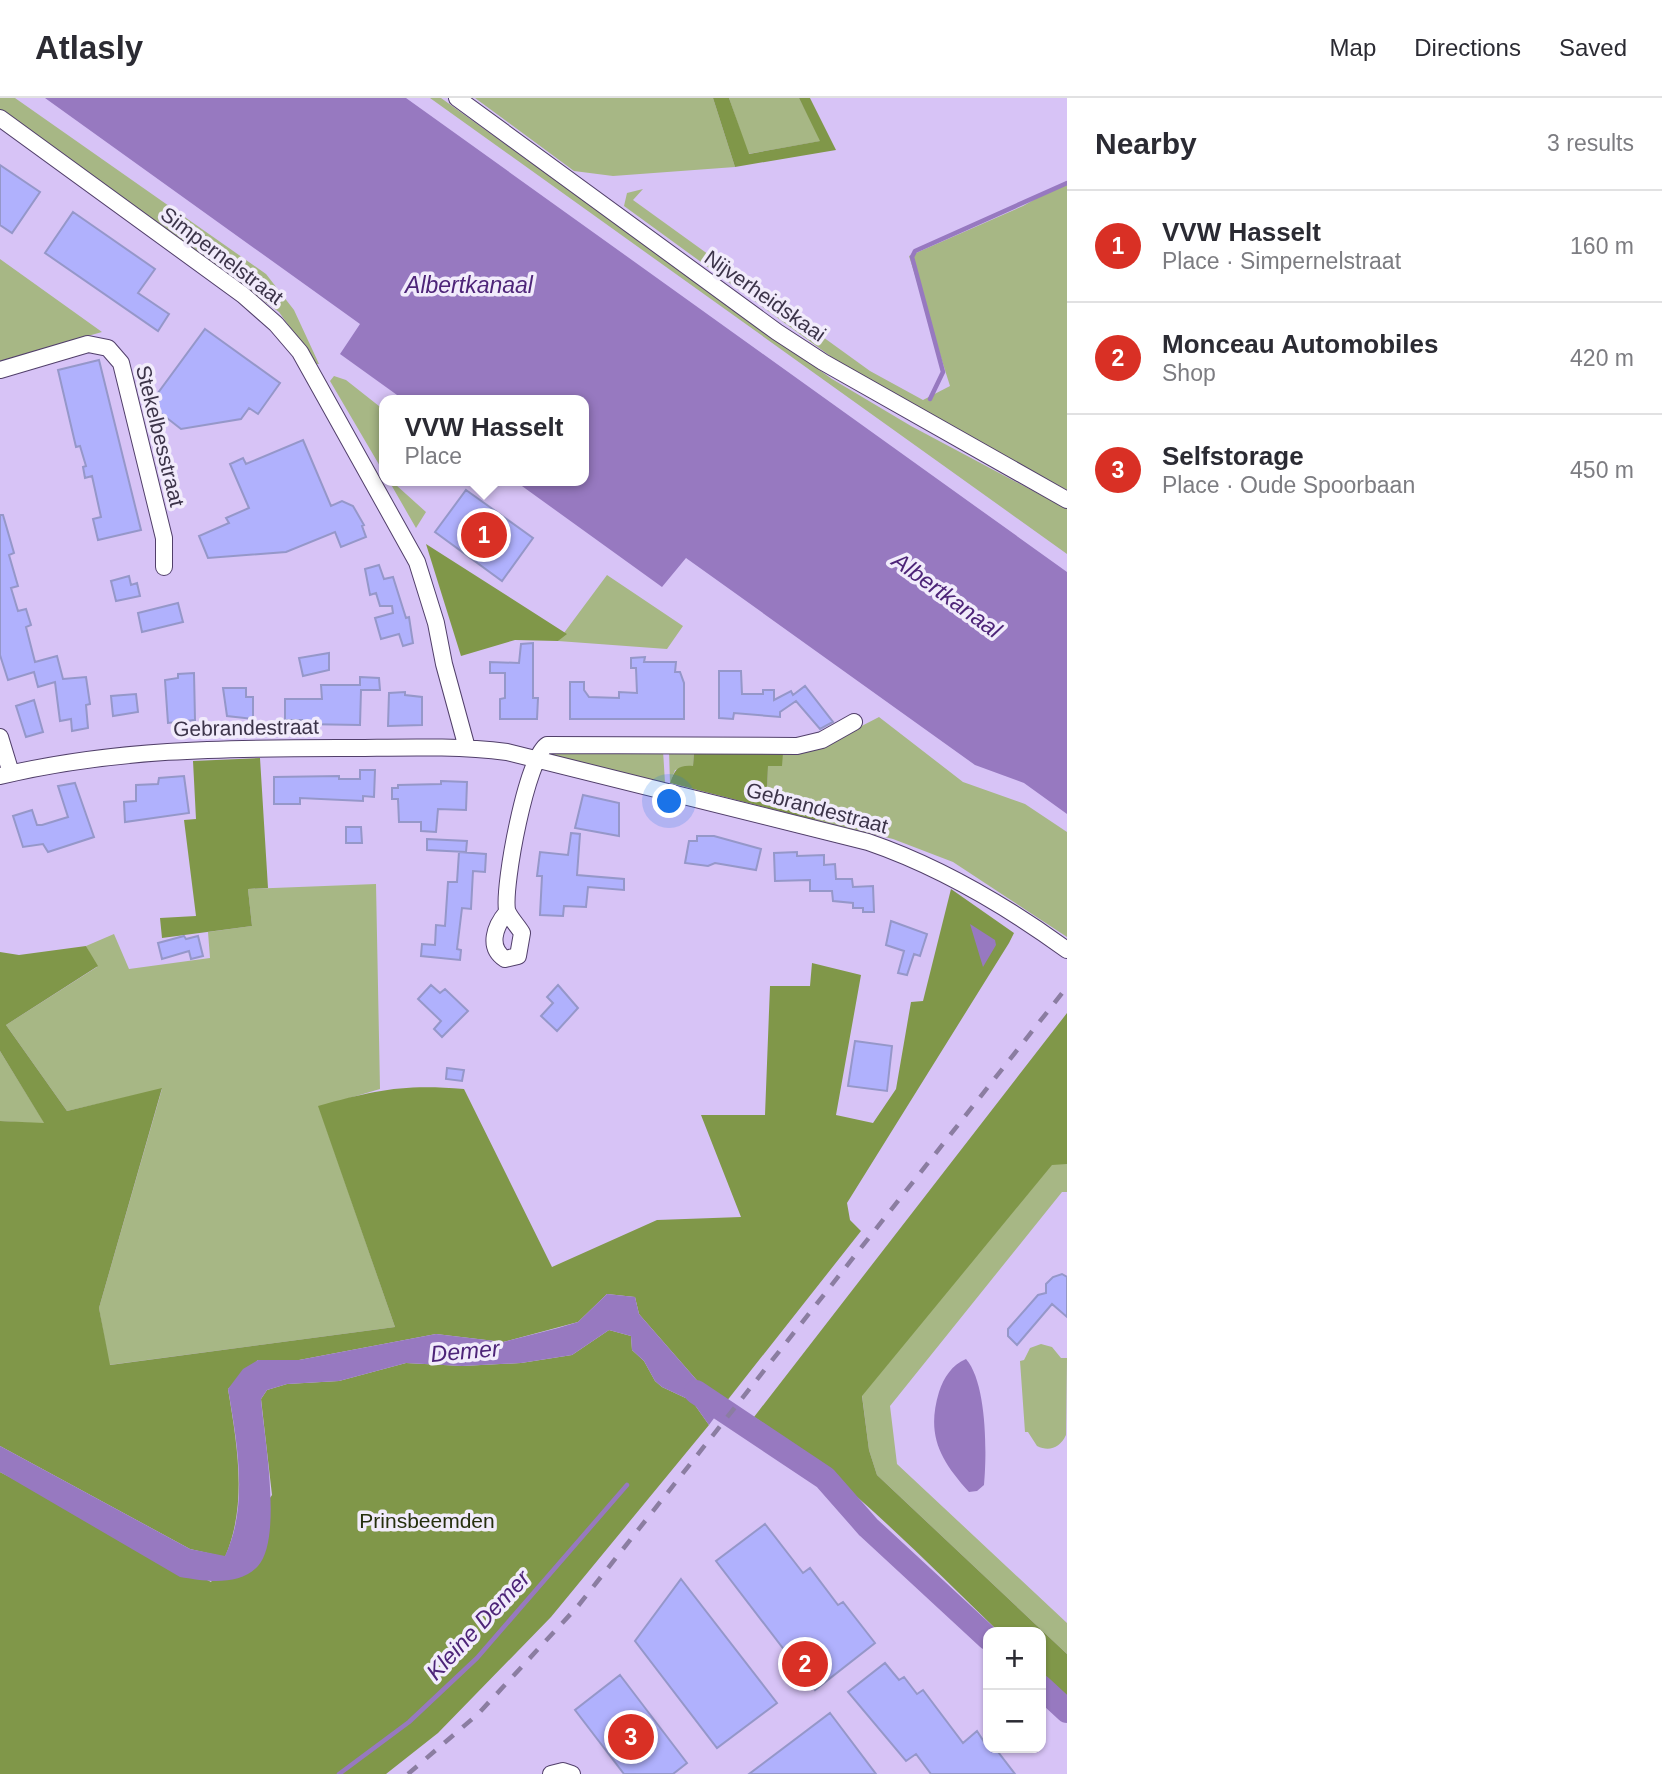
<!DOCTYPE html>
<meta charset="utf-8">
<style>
body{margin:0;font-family:Arial,sans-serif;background:#f2f2f3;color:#2b2b33}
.controls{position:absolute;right:21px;bottom:21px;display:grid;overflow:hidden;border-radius:14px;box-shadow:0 2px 5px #0004}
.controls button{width:63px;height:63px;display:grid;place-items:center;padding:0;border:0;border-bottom:2px solid #e1e1e2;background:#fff;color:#2b2b33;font:35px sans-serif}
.you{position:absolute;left:670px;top:704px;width:24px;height:24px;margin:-18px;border:5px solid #fff;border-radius:50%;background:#1a73e8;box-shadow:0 0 0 10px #1a73e833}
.badge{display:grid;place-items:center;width:46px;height:46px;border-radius:50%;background:#d93025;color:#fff;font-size:23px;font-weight:700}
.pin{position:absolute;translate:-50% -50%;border:4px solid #fff;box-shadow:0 2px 7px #0006}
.popup{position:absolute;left:379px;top:297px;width:210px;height:91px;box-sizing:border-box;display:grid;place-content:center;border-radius:14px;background:#fff;filter:drop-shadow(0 2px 5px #0005);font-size:23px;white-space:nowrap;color:#7c7c81}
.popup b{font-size:26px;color:#2b2b33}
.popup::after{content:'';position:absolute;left:50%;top:100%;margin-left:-14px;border:14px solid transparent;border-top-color:#fff}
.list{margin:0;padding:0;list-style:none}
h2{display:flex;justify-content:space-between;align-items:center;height:91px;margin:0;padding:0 28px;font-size:30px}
h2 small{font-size:23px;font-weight:400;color:#7c7c81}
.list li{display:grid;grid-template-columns:46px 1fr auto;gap:21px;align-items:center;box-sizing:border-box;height:112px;padding:0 28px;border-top:2px solid #e1e1e2}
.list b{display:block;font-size:26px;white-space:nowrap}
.list p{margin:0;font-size:23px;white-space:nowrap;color:#7c7c81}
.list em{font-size:23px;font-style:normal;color:#7c7c81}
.map{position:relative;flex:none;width:1067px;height:1676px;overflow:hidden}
header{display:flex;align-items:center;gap:42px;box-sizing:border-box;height:98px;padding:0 35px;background:#fff;border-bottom:2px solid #e1e1e2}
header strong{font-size:33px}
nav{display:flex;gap:38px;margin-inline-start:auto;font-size:24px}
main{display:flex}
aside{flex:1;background:#fff}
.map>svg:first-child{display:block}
.green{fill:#a7b785}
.forest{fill:#809749}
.water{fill:#9779c0}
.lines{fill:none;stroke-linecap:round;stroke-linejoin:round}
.stream{stroke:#9779c0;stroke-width:4.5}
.river{stroke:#9779c0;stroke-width:24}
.building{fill:#b0b1fd;stroke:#9597c9;stroke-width:2}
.minor-casing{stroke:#513f6a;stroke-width:18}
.minor{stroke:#fff;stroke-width:16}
.rail{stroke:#8b7da1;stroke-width:4.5;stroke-dasharray:12 12;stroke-linecap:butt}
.labels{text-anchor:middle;stroke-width:7;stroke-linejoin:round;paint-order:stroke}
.street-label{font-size:21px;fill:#3c3449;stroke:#f1ebfb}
.park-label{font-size:21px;fill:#26300e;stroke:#f1ebfb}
.water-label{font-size:23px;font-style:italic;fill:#4d2478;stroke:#f1ebfb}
</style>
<header>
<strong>Atlasly</strong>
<nav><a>Map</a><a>Directions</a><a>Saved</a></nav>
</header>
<main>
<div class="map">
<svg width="1067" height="1676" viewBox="0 0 1067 1676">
<rect width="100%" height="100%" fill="#d7c3f6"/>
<path class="green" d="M0 0H15L266 176 294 212 319 266H316L279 214 0 13Z
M430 0H441L832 281 911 328 1067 411V456Z
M475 0H713L735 69 613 78 574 73Z
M729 0H799L821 43 748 56Z
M1067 83V392L859 279 624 108 627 95 643 91 633 102 870 273 923 302 950 288 909 158 1023 108Z
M0 161 102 234 0 263Z
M334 278 346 282 384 312V375L330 283Z
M389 383H399L396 387 426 414 416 430Z
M607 477 683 528 667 551 558 543Z
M879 619 963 684 1025 706 1067 734V839L953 764 893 741 815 722 817 708 767 696 768 668 783 655 827 646Z
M663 652 665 685 550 657 548 654Z
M669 652 694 653 693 668 675 672 670 685Z
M376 786 380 991 319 1009 395 1229 109 1267 99 1210 162 991 67 1013 6 927 97 869 86 848 114 836 129 871 210 860 208 834 252 828 248 791Z
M0 953 45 1026 0 1023Z
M1052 1066H1067V1094H1062L890 1308 897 1366 1067 1525V1556L877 1377 869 1352 862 1297Z
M1041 1246 1052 1249 1061 1260H1067L1066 1337C1060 1350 1049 1354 1037 1348L1028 1334H1025L1020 1263 1024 1262 1030 1250Z"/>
<path class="forest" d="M713 0H729L749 56 820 43 799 0H810L836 52 735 69Z
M426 446 567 536 558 543 515 542 461 558Z
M694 653 783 655 782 668H768L767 696 818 708 815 722 670 685C675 671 678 667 693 668Z
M260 660 268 790 248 791 252 828 162 840 160 820 196 818 184 722 196 721 193 663Z
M951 791 1014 835 1009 845 847 1105 850 1122 861 1133 726 1304 701 1287 639 1216 635 1199 607 1196 578 1224 503 1244 436 1236 299 1262H258L228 1291C237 1346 248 1406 225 1459L190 1451 0 1348V1023L44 1025 0 953V854L19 857 86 848 98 868 6 927 67 1013 162 990 99 1210 110 1267 395 1229 318 1008C376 992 403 986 464 991L552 1169 657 1122 741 1119 701 1017H765L770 888H810L812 865 861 877 836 1017 873 1025 896 991 911 904 923 903Z
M1067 915V1066L1052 1067 862 1298 869 1352 877 1377 1067 1556V1598L1041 1574V1534H999C920 1458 845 1379 754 1319Z
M609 1232 631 1238 632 1252 644 1263 655 1283 662 1289 692 1303 709 1327 551 1519 438 1635 386 1676H0V1374L211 1484 272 1397 261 1301 267 1292 287 1286 339 1283 406 1265 462 1268 521 1265 572 1257Z"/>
<path class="water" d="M45 0H406L1067 474V716L1024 685 975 667 686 460 662 489 515 383H584V302H404L340 256 360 226Z
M970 826 995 842 996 847 983 869Z
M607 1196 635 1199 639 1216 701 1287 726 1304 709 1327 692 1303 662 1289 655 1283 644 1263 632 1252 631 1238 609 1232 572 1257 521 1265 462 1268 406 1265 339 1283 287 1286 267 1292 261 1301C264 1338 283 1440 258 1468 239 1489 204 1483 180 1479L0 1374V1348L190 1451 225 1458C249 1408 237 1344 228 1291L243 1271 258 1262H299L436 1236 503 1244 558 1230 578 1224Z
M966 1261C987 1285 987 1355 984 1387L977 1393 969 1394C940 1362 926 1337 939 1294 944 1279 952 1267 966 1261Z"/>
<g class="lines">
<path class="stream" d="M930 301 943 274 912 159 915 153 1067 85
M339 1676 409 1624 477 1560 627 1387"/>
<path class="river" d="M696 1294 825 1380 868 1429 988 1540
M1041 1589 1067 1613"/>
</g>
<path class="building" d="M0 67 40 94 12 135 0 127Z
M73 114 155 171 138 195 169 216 158 233 45 155Z
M205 231 280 285 258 316 249 310 241 321 181 331 158 313 155 299Z
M99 262 141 432 98 442 93 421 101 419 92 378 85 380 83 369 86 368 80 348 76 349 58 272Z
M303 342 331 408 342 403 353 408 364 427 362 428 366 439 341 449 335 434 286 454 208 460 199 438 229 425 226 420 249 410 230 366 243 360 246 366Z
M466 392 533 440 502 483 435 434Z
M0 417H3L14 455 9 457 18 488 11 490 18 513 26 511 31 527 26 529 35 564 57 558 63 581 86 579 90 606 86 607 88 630 72 633 71 621 60 623 55 584 38 589 34 574 8 582 0 557Z
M379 467 384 481 393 479 406 520 409 519 413 545 403 548 399 536 381 541 375 520 393 515 392 508H380L376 495 370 497 365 471Z
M129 478 131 487 137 485 140 498 116 503 111 483Z
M178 505 183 524 142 534 138 515Z
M533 545V600H538L537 621H500V601L505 600V575H490V564L519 565 521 546Z
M329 555V572L303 578 299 560Z
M645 559 644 564H676L675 574H680L684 585V621H570V584H584V592L589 599 619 600V594L637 595 636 570H631V560Z
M719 573H741L742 596H763V592H774V602L791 593 793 597 805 588 833 624 820 631 796 603 780 614V619L734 615 733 621 719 620Z
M194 575 195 622 168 625 165 582 178 580V576Z
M360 579 379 580 380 592H361L360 627 302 626V622H285V601H322L321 587H360Z
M223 590H246V599H253V621L227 618Z
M405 594V597L422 599V627L388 628 389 595Z
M136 596 138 614 113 618 111 598Z
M34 602 43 634 26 639 16 608Z
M360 672H375L374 699 363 698V703L300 700V706H274V679L339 678V681H360Z
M184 678 189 715 125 724 124 704 136 703V687L158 686 159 680Z
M441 683 467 684 466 712 438 711 436 734 421 733V724H399L398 701H392V690H398V687L441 686Z
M75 685 94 739 48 754 43 746 23 749 13 718 32 712 37 727H42L68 719 58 688Z
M583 697 619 705V738L575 730Z
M346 729H361L362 745H346Z
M571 735 580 736 577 777 624 781V792L588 789 586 809 564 808 563 818 540 817 542 778H537L540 754 568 757Z
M697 738H714L761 751 756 772 715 765 708 768 685 765 689 743H697Z
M427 741 467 743 466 754 427 752Z
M459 754 486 756 485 774 473 773 471 811 462 810 457 851 461 852 460 862 421 858 422 846 435 847 436 827 445 828 448 784H457Z
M797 754V758L824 757V767L835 766 836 781H852L853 789 873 788 874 814H863V810H853V805L833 803 832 793H810V782L775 783 774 755Z
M891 823 927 836 920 858 914 856 907 877 898 875 904 853 886 847Z
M184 838 186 841 198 838 203 858 191 861 189 853 162 861 158 845Z
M431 887 440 895 445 891 468 913 442 939 434 931 441 923 418 901Z
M558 887 578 910 557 933 541 918 553 905 547 899Z
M855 943 892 948 887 993 848 988Z
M447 970 464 972 462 983 446 981Z
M1062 1176 1067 1179V1219L1052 1206 1017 1247 1008 1238V1231L1038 1197 1046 1195V1186L1053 1179Z
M765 1426 803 1475 810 1470 838 1507 843 1504 875 1545 815 1592 716 1463Z
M681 1481 777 1605 717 1650 635 1543Z
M885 1565 899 1582 904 1579 917 1596 923 1592 963 1645 977 1633 988 1650H995L1015 1676H931L916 1656 906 1663 848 1594Z
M620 1577 687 1665 673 1676H624L575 1612Z
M830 1615 876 1676H749Z"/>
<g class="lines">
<g class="minor-casing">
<path id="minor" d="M457 0 777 234 823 264 1067 402
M0 20 243 197 276 226 300 254 417 464 436 525 444 566 467 650
M0 272 88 246 108 250 121 265 164 440V469
M0 639 11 675
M0 678C113 651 222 650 338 650 394 650 451 647 507 654L868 744C941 769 1005 807 1067 852
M507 814C495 828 487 849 505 861L518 858 522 835C518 828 509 819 507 812 503 787 527 659 547 647L797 648 822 642 854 624
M551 1676 563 1673 572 1676"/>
</g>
<use href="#minor" class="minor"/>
<path class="rail" d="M408 1676 478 1616 578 1508 1067 889"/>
</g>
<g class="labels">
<g class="street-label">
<text transform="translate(222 158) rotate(37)" y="7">Simpernelstraat</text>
<text transform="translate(765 198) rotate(35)" y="7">Nijverheidskaai</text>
<text transform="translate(160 338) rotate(76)" y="7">Stekelbesstraat</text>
<text transform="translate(246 630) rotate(-1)" y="7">Gebrandestraat</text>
<text transform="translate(817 710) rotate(15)" y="7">Gebrandestraat</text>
</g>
<g class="park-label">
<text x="427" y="1430">Prinsbeemden</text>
</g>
<g class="water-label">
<text x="469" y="195">Albertkanaal</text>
<text transform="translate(947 497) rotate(36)" y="8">Albertkanaal</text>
<text transform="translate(465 1253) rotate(-5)" y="8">Demer</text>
<text transform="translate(478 1527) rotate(-47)" y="8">Kleine Demer</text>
</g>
</g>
</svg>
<div class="controls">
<button>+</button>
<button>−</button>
</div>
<div class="you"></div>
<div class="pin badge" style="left:484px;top:437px">1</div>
<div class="popup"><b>VVW Hasselt</b>Place</div>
<div class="pin badge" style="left:805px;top:1566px">2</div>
<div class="pin badge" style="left:631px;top:1639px">3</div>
</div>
<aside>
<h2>Nearby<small>3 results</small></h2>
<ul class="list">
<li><span class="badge">1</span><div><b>VVW Hasselt</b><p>Place · Simpernelstraat</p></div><em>160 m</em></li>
<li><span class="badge">2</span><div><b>Monceau Automobiles</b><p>Shop</p></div><em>420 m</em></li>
<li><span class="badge">3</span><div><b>Selfstorage</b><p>Place · Oude Spoorbaan</p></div><em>450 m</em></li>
</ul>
</aside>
</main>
